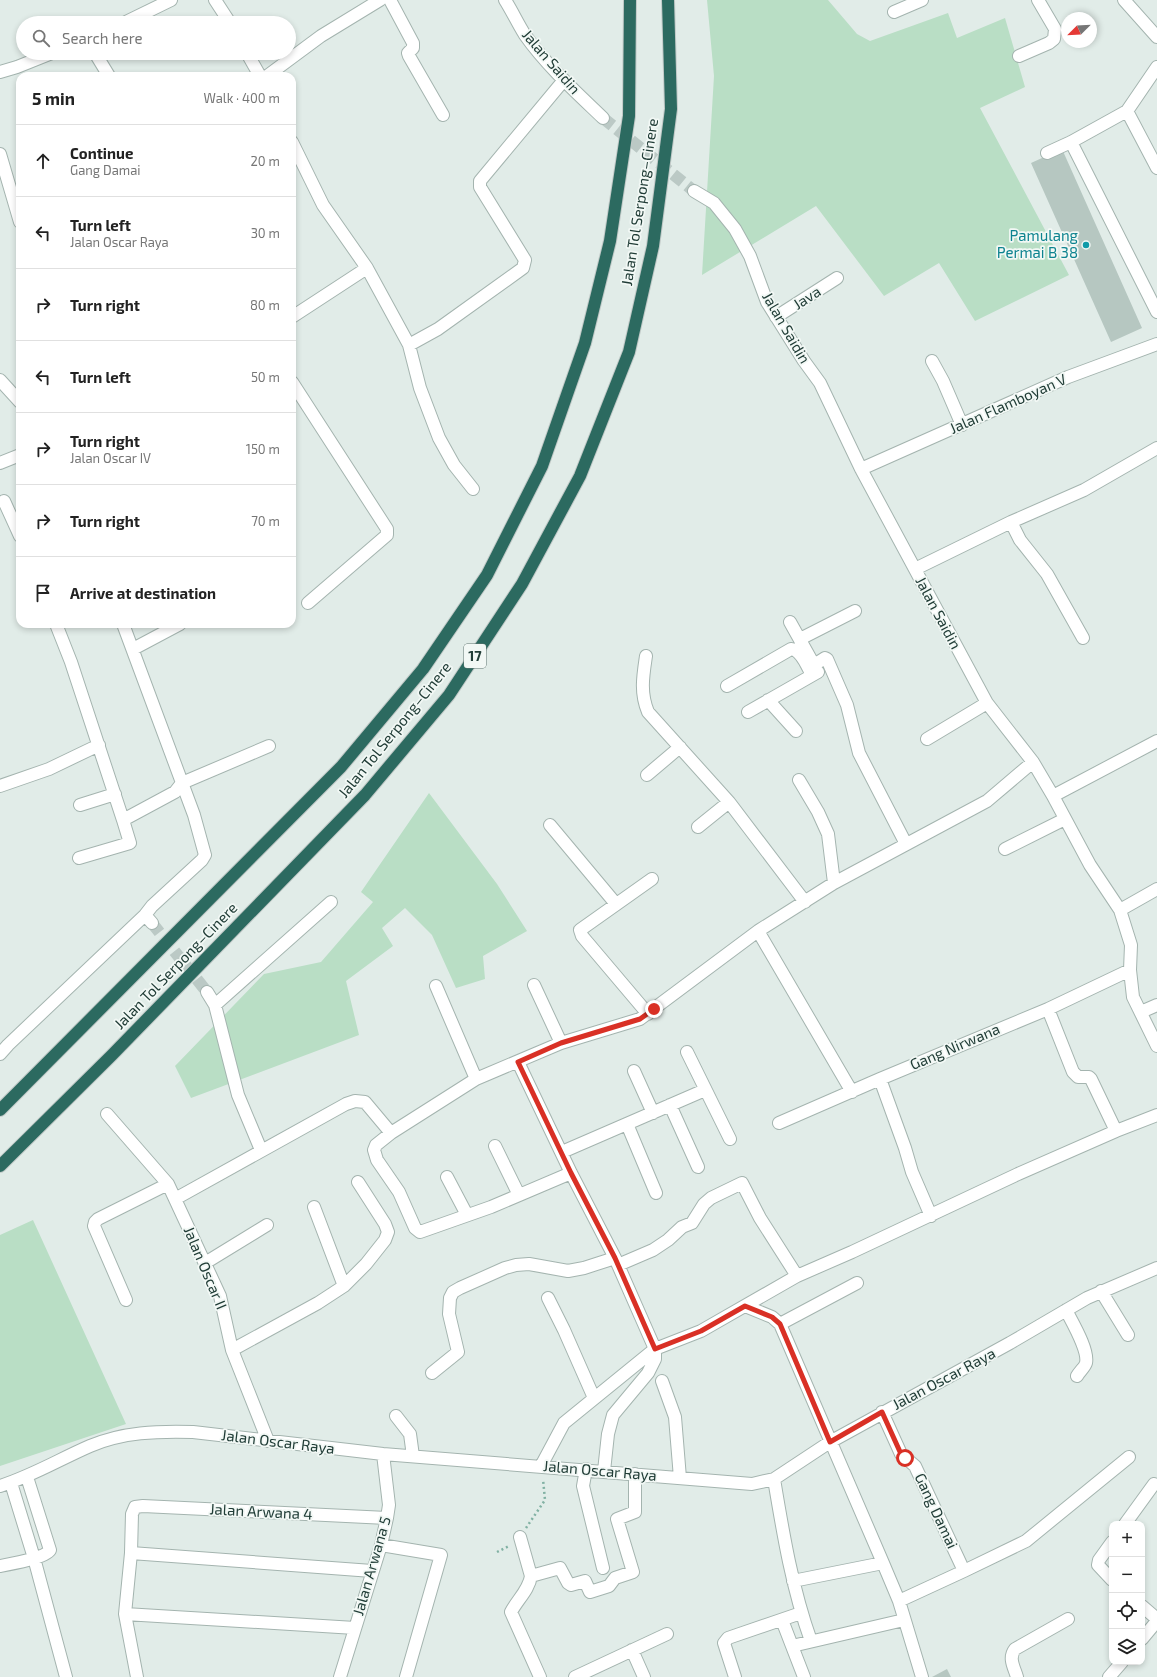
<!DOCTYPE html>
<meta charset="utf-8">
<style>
body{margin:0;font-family:"Exo 2",sans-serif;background:#f6f6f6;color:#222}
.controls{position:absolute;right:12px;bottom:12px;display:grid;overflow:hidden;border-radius:8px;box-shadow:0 2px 6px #0003}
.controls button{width:36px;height:36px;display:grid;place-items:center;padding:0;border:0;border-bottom:1px solid #e0e0e0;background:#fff;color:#222;font:20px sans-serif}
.compass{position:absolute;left:1061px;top:12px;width:36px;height:36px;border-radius:50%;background:#fff;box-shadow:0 2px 6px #0003;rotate:246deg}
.stop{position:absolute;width:12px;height:12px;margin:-9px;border:3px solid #d93025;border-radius:50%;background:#fff}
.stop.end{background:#d93025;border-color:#fff;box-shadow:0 1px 4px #0008}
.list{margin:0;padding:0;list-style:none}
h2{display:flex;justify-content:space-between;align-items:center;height:52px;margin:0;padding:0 16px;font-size:17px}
h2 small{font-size:13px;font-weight:400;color:#767676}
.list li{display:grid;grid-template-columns:26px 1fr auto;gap:12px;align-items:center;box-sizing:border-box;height:72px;padding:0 16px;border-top:1px solid #e0e0e0}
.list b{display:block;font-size:15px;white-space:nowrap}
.list p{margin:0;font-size:13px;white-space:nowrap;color:#767676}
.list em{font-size:13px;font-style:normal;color:#767676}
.icon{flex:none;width:22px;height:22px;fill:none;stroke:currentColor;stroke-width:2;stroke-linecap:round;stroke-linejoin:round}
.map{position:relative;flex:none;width:1157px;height:1677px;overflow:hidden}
.search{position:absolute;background:#fff;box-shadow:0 2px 6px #0003;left:16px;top:16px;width:280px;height:44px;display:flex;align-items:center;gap:10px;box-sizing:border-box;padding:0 14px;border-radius:22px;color:#767676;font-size:15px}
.panel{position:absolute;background:#fff;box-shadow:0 2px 6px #0003;left:16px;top:72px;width:280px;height:556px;border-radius:12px}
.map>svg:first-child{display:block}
.green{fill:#b9dec5}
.building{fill:#b6c7c1}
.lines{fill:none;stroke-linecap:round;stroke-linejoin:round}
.minor-tunnel{stroke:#bbc9c5;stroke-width:12;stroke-dasharray:12 6;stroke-linecap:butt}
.minor-casing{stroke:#a4b4af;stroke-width:14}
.highway-casing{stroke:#c1c9c7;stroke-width:14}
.path{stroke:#81b1a3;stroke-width:2.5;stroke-dasharray:2 3;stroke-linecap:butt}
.minor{stroke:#fff;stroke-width:12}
.highway{stroke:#2c6a60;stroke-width:12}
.route{stroke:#d93025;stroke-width:5}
.culture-dot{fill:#0f9aa8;stroke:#f2f8f5;stroke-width:1.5}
.labels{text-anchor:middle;stroke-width:3.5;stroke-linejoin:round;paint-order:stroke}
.shield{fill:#f2f8f5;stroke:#607570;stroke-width:1}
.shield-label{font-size:14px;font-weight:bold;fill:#213d37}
.street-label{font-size:15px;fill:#213d37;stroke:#f2f8f5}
.culture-label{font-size:15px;fill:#0d838f;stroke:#f2f8f5;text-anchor:end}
</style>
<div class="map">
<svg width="1157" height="1677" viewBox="0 0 1157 1677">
<rect width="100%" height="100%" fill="#e1ece8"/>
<path class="green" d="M707 0H828L857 34 870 41 948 13 957 38 1005 18 1025 87 980 108 1069 275 975 321 939 263 884 296 816 206 702 275 714 76Z
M429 793 497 884 527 931 483 956 485 979 456 988 432 935 405 908 382 928 393 946 346 981 359 1035 191 1098 175 1066 264 974 321 962 373 902 361 892Z
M33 1220 126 1424 0 1466V1235Z"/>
<path class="building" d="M1062 149 1142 328 1111 342 1031 163Z
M947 1669 951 1677H932Z"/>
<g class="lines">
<path class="minor-tunnel" d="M603 118 694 191
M152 923 207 992"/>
<g class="minor-casing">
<path id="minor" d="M215 0 230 23
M390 0 413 43V48L408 53 409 56 443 115
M505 0C512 11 518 24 525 35 547 66 576 92 603 118
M1124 0 1157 37
M894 12 922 0
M124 23 171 0
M95 53 109 76
M247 53 260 76
M1019 56 1049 43 1054 39 1055 29 1038 0
M0 72 17 67 52 53
M267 76 321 36 380 0
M1127 111 1157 168
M292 142 323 205 367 268 292 317
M1071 142 1157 312
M1047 153 1071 142 1127 111 1157 67
M0 154 20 222
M694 191 714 203 735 229 750 256 767 302 804 361 820 383 861 469 987 703 1033 762 1053 796 1090 865 1120 910 1131 945 1130 970 1133 997 1157 1046
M367 268 409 345 420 388 439 438 454 465 473 489
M776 317 837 278
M409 345 438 329 523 268 525 260 480 187V181L564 80
M932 361 943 381 962 425
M0 380 20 402
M292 382 387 529V535L308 603
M0 463 20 455
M861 469 1068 377 1157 344
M4 501 20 536
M1011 522 1020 540 1047 574 1083 638
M915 569 1011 522 1084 490 1157 448
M790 622 814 665 825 658 827 659 847 705 859 753 906 844
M56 624 71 662 123 820 175 792 182 783 269 746
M123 624 194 815 205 855 202 860 152 906 145 915 152 923
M800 639 855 611
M133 649 180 624
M646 656C643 676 640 693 648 712L729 802 805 902
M727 686 791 649C802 650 807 667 812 675
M768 700 796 731
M748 712 818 672
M927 739 987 703
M647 775 680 747
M799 780 818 812 828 834 834 883
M0 786 49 769 99 745
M1053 796 1157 741
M80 805 115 794
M550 825 616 904
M698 827 729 802
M1005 849 1065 819
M79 858 130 843 123 820
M1120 910 1157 889
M758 931 852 1092
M534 985 561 1043
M436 986 476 1079
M207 992 215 1005 238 1095 261 1150
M215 1005 331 902
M1048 1009 1073 1072 1078 1077H1089L1091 1079 1116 1131
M1141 1012 1157 1005
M648 1014 582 936 580 930 652 879
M687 1052 730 1139
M0 1054 8 1045 145 915
M518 1062 571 1173 615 1258 655 1349V1359L648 1373 613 1415 608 1434 604 1471
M634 1071 653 1113
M880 1079 905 1148 912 1172 931 1216
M670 1105 698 1167
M107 1114 168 1184 220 1296 232 1350 268 1441
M779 1123 880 1079 1048 1009 1130 970
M627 1124 656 1193
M495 1146 519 1195
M562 1152 705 1090
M571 1173 491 1207 420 1232 415 1228 399 1192 377 1160 374 1150 376 1145 391 1133 476 1079 561 1043 640 1019 758 931 834 883 987 801 1033 762
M447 1177 467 1215
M175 1199 346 1104 355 1101 365 1102 391 1133
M314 1207 344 1286
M205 1263 267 1225
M618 1265 653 1250 668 1240 682 1227 692 1223 704 1204 711 1198 742 1183 760 1218 797 1276
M1101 1291 1128 1335
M548 1298 564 1330 594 1398
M126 1300 94 1226 95 1222 98 1219 168 1184
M745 1306 772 1317 780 1324 883 1563 899 1601 922 1677
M1066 1310C1072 1322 1089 1350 1086 1363 1085 1367 1079 1372 1077 1376
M780 1324 857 1283
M232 1350 318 1303 344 1286 366 1264 385 1240 388 1232 385 1224 358 1182
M432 1373 458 1352 449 1314 450 1298 453 1292 460 1288 505 1268 516 1265 529 1264 568 1271 584 1268 615 1258
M662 1381 675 1417 680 1478
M882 1412 901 1454 915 1466 964 1571
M396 1416 410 1434 413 1456
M541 1466 564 1423 655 1349 701 1331 797 1276 852 1252 1018 1174 1116 1131 1157 1115
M586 1469 583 1486 603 1568
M774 1479C783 1533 792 1588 811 1641
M11 1483 34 1558 66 1677
M0 1486C32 1476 60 1459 90 1446 123 1432 157 1431 193 1432L383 1454 752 1484 774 1479 830 1442 1010 1343 1087 1298 1157 1268
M1125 1524 1154 1484
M520 1537 531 1576
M1112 1542 1099 1560 1098 1565 1112 1580
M381 1545 441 1555 406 1677
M131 1553 372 1571
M0 1566C11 1564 45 1558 50 1550L27 1477
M793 1581 883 1563
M899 1601 964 1571 1026 1541 1129 1457
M1142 1606 1157 1619
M125 1614 355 1628
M782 1620 792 1646
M1142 1639 1157 1621
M632 1650 644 1677
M137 1677 125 1614 131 1553 132 1514 135 1507 143 1506 387 1518
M340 1677 381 1545 387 1518 389 1505 383 1454
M540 1677 511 1612C517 1600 529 1590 531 1576L560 1568 568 1583 571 1585 585 1581 590 1592 609 1586 615 1578 633 1572 617 1519 635 1512V1474
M575 1677 667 1634
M735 1677 724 1643 728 1638 801 1613
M804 1677 792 1646 904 1620
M1017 1677C1014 1667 1008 1658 1015 1649L1068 1619
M1109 1677 1122 1662"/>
</g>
<g class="highway-casing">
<path id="highway" d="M0 1110 341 767 423 669 487 575 542 466 585 343 610 241 629 116 630 0
M0 1166 112 1055 365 795 449 695 522 584 580 476 629 352 653 246 671 109 668 0"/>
</g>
<path class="path" d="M526 1528 545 1500 543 1479
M497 1552 509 1546"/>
<use href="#minor" class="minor"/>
<use href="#highway" class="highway"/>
</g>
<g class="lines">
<path class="route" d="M654 1009 640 1019 561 1043 518 1062 571 1173 615 1258 655 1349 701 1331 745 1306 772 1317 780 1324 830 1442 882 1412 901 1454 905 1458"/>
</g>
<circle class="culture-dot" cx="1086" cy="245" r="4"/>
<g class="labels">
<rect class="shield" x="464" y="644" width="22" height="24" rx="3"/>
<g class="shield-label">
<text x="475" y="661">17</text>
</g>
<g class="street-label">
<text transform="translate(551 62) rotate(49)" y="5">Jalan Saidin</text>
<text transform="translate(640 202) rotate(-81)" y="5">Jalan Tol Serpong–Cinere</text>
<text transform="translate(807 298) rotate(-33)" y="5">Java</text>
<text transform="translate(786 328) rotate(60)" y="5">Jalan Saidin</text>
<text transform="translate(1008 404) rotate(-24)" y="5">Jalan Flamboyan V</text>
<text transform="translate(938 613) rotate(62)" y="5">Jalan Saidin</text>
<text transform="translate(395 730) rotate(-51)" y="5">Jalan Tol Serpong–Cinere</text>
<text transform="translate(176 966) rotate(-46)" y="5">Jalan Tol Serpong–Cinere</text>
<text transform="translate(955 1047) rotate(-23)" y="5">Gang Nirwana</text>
<text transform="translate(205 1268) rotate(67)" y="5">Jalan Oscar II</text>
<text transform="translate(944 1379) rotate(-28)" y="5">Jalan Oscar Raya</text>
<text transform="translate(278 1442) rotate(7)" y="5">Jalan Oscar Raya</text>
<text transform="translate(600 1471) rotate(5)" y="5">Jalan Oscar Raya</text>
<text transform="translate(936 1511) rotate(65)" y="5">Gang Damai</text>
<text transform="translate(261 1512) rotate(3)" y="5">Jalan Arwana 4</text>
<text transform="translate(372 1566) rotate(-74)" y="5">Jalan Arwana 5</text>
</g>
<g class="culture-label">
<text x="1078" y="241">Pamulang<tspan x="1078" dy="17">Permai B 38</tspan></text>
</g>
</g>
</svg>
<div class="controls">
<button>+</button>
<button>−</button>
<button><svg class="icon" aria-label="locate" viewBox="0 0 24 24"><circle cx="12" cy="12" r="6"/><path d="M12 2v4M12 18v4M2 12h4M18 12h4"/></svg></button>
<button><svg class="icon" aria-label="layers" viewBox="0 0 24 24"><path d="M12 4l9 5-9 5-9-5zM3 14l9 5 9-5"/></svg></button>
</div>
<svg class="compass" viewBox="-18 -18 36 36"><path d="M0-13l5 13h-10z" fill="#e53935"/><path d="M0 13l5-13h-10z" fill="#767676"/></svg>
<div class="stop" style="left:905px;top:1458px"></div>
<div class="stop end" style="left:654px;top:1009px"></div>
<div class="search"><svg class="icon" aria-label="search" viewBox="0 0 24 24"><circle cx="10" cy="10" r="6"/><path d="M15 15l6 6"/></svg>Search here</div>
<section class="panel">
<h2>5 min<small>Walk · 400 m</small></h2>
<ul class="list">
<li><svg class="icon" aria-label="ahead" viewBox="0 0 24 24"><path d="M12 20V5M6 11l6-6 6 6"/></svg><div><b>Continue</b><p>Gang Damai</p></div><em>20 m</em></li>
<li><svg class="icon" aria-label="left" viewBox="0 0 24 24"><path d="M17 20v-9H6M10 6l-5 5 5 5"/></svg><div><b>Turn left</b><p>Jalan Oscar Raya</p></div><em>30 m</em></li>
<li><svg class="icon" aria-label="right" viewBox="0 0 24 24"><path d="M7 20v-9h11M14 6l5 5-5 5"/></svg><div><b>Turn right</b></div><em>80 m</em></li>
<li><svg class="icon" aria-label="left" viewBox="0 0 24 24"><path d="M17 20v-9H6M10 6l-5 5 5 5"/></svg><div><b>Turn left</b></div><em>50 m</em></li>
<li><svg class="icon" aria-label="right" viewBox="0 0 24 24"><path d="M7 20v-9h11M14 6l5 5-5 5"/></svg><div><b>Turn right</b><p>Jalan Oscar IV</p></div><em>150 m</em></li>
<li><svg class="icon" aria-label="right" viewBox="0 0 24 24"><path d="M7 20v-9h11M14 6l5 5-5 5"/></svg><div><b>Turn right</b></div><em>70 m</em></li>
<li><svg class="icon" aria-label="arrive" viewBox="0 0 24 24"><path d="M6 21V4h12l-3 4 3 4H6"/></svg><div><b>Arrive at destination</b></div></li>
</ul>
</section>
</div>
